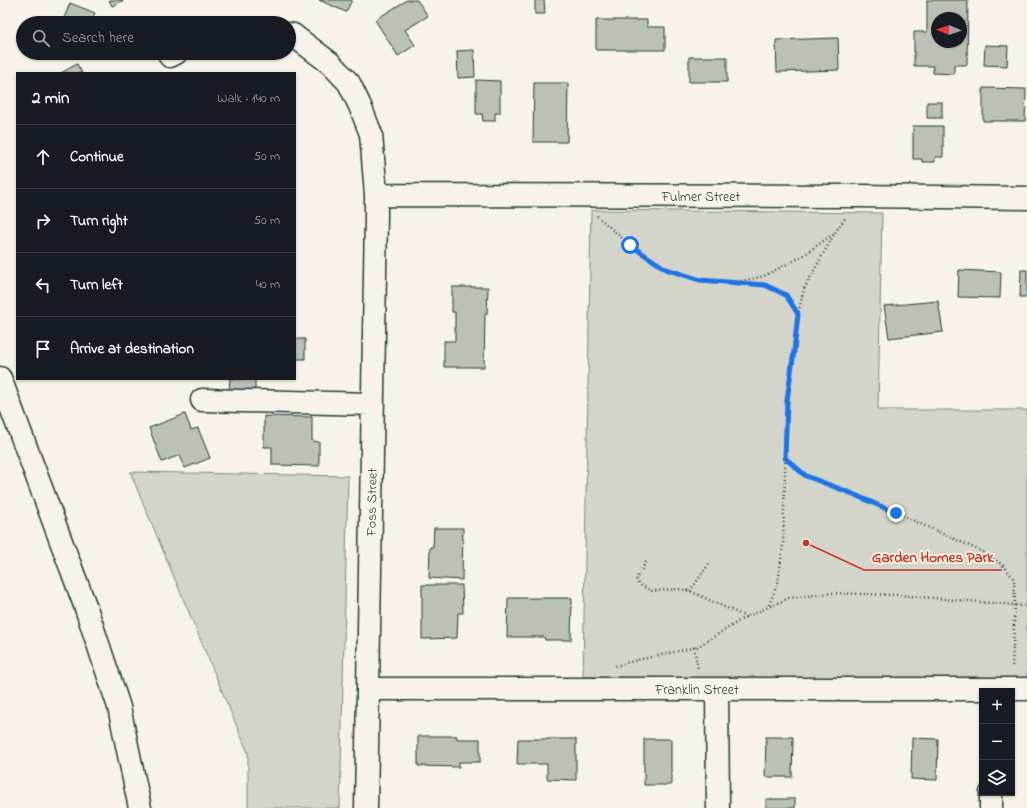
<!DOCTYPE html>
<meta charset="utf-8">
<style>
body{margin:0;font-family:"Indie Flower",sans-serif;background:#242831;color:#f1f3f6}
.controls{position:absolute;right:12px;bottom:12px;display:grid;overflow:hidden;border-radius:0px;box-shadow:0 1px 3px #0004}
.controls button{width:36px;height:36px;display:grid;place-items:center;padding:0;border:0;border-bottom:1px solid #363941;background:#171b24;color:#f1f3f6;font:20px sans-serif}
.compass{position:absolute;left:931px;top:12px;width:36px;height:36px;border-radius:50%;background:#171b24;box-shadow:0 1px 3px #0004;rotate:272deg}
.stop{position:absolute;width:12px;height:12px;margin:-9px;border:3px solid #1a73e8;border-radius:50%;background:#fff}
.stop.end{background:#1a73e8;border-color:#fff;box-shadow:0 1px 4px #0008}
.list{margin:0;padding:0;list-style:none}
h2{display:flex;justify-content:space-between;align-items:center;height:52px;margin:0;padding:0 16px;font-size:17px}
h2 small{font-size:13px;font-weight:400;color:#9ea1a6}
.list li{display:grid;grid-template-columns:26px 1fr auto;gap:12px;align-items:center;box-sizing:border-box;height:64px;padding:0 16px;border-top:1px solid #363941}
.list b{display:block;font-size:15px;white-space:nowrap}
.list em{font-size:13px;font-style:normal;color:#9ea1a6}
.icon{flex:none;width:22px;height:22px;fill:none;stroke:currentColor;stroke-width:2;stroke-linecap:round;stroke-linejoin:round}
.map{position:relative;flex:none;width:1027px;height:808px;overflow:hidden}
.search{position:absolute;background:#171b24;box-shadow:0 1px 3px #0004;left:16px;top:16px;width:280px;height:44px;display:flex;align-items:center;gap:10px;box-sizing:border-box;padding:0 14px;border-radius:22px;color:#9ea1a6;font-size:15px}
.panel{position:absolute;background:#171b24;box-shadow:0 1px 3px #0004;left:16px;top:72px;width:280px;height:308px;border-radius:0px}
.map>svg:first-child{display:block}
.green{fill:#d3d5ca;stroke:#79897f}
.building{fill:#bbc1b6;stroke:#1f3d34;fill-rule:evenodd}
.lines{fill:none;stroke-linecap:round;stroke-linejoin:round}
.minor-casing{stroke:#1f3d34;stroke-width:25}
.highway-casing{stroke:#1f3d34;stroke-width:25}
.path{stroke:#1f3d34;stroke-width:2.5;stroke-dasharray:1 3;stroke-linecap:butt}
.minor{stroke:#f7f3e8;stroke-width:22}
.highway{stroke:#f7f3e8;stroke-width:22}
.route{stroke:#1a73e8;stroke-width:5}
.labels{text-anchor:middle;stroke-width:3.5;stroke-linejoin:round;paint-order:stroke}
.street-label{font-size:14px;fill:#1f3d34;stroke:#f7f3e8}
.leader{fill:none;stroke:#c8321e;stroke-width:1.5}
.callout-dot{fill:#c8321e;stroke:#f7f3e8;stroke-width:1.5}
.callout-label{font-size:15px;text-anchor:middle;font-weight:bold;fill:#c8321e;stroke:#f7f3e8;stroke-width:3.5;stroke-linejoin:round;paint-order:stroke}
</style>
<div class="map">
<svg width="1027" height="808" viewBox="0 0 1027 808">
<rect width="100%" height="100%" fill="#f7f3e8"/>
<filter id="ink" filterUnits="userSpaceOnUse"><feTurbulence type="fractalNoise" baseFrequency=".025" numOctaves="2"/><feDisplacementMap in="SourceGraphic" scale="8" xChannelSelector="R" yChannelSelector="G"/><feConvolveMatrix kernelMatrix="1 2 1 2 8 2 1 2 1" color-interpolation-filters="sRGB"/></filter>
<g filter="url(#ink)">
<path class="green" d="M591 210 882 213 878 410H1027V680L583 677Z
M130 472 348 476 340 808H248V753Z"/>
<path class="building" d="M109 0H124L112 6Z
M319 0H352L346 12Z
M407 0H417L428 16 405 30 415 45 398 56 375 20Z
M535 0H544L545 14H535Z
M927 0H968L967 65H954V74L933 73V66H914V32H927ZM937 18H961V42H937Z
M70 3 95 13 91 23H62Z
M596 20H647V27H665V50H596Z
M838 38 839 70 777 72 776 40Z
M985 45 1008 46 1007 66 984 65Z
M474 50 475 77 458 78 457 51Z
M689 57H727V82H689Z
M77 64 82 73H61Z
M476 80 500 81V113H495V121H483L482 114H476Z
M534 83H568L567 142H533Z
M983 88 1026 89 1025 121H983Z
M927 102H942V118H927Z
M913 126H943V157H935V162H922V159H913Z
M959 270 1001 272 1000 298 958 297Z
M1021 270H1027V297H1020Z
M452 287H488L487 314H485L484 367H444V341H455V312H452Z
M938 301 943 332 889 338 884 306Z
M295 339H305V359H295Z
M230 379H255V391L229 390Z
M185 414 191 430 198 428 210 458 185 468 180 455 162 462 149 428Z
M264 416 312 417V441L319 442V466L272 465V447H264Z
M434 528H463L462 580 429 578 430 547H433Z
M422 585H462L463 613H458L457 638 422 639Z
M508 598H572L571 640H545L544 637H507Z
M418 736H457V739H480V762H459V767L418 766Z
M766 737H793L792 777H765Z
M912 738 938 739 937 780 911 779Z
M518 739H576V780L547 779V764H517Z
M644 739H671V785H644Z
M766 799H795V808H766Z"/>
<g class="lines">
<g class="minor-casing">
<path id="minor" d="M289 34 293 35 330 63 349 83 360 106 371 134 376 195V215L366 808
M170 56 176 53
M376 195 857 196 1027 198
M202 400 372 404
M368 689H1027
M717 689 718 808
M991 793V808"/>
</g>
<g class="highway-casing">
<path id="highway" d="M0 378 86 608 119 707 140 808"/>
</g>
<path class="path" d="M597 216 630 245 666 269 700 280 738 282 764 276 801 257 833 234
M741 283 765 285 786 295 798 314
M785 458 806 476 848 492 897 513 983 552 1004 566 1014 579 1015 604 1012 668
M646 562 636 579 638 584 652 591 678 589 690 591 746 617
M690 591 709 564
M769 605 778 582 783 545 787 401 794 351 798 314 804 289 834 234 846 217
M694 647 698 669
M615 666 633 661 697 647 746 617 789 598 833 593 897 595 1027 606"/>
<use href="#minor" class="minor"/>
<use href="#highway" class="highway"/>
</g>
</g>
<g class="lines" filter="url(#ink)">
<path class="route" d="M630 245 666 269 700 280 765 285 786 295 798 314 794 351 787 400 785 458 806 476 848 492 896 513"/>
</g>
<g class="labels">
<g class="street-label">
<text x="701" y="201">Fulmer Street</text>
<text transform="translate(371 502) rotate(-89)" y="5">Foss Street</text>
<text x="697" y="694">Franklin Street</text>
</g>
</g>
<path class="leader" d="M806 543L864 570H1002"/>
<circle class="callout-dot" cx="806" cy="543" r="4"/>
<g class="callout-label">
<text x="933" y="562">Garden Homes Park</text>
</g>
</svg>
<div class="controls">
<button>+</button>
<button>−</button>
<button><svg class="icon" aria-label="layers" viewBox="0 0 24 24"><path d="M12 4l9 5-9 5-9-5zM3 14l9 5 9-5"/></svg></button>
</div>
<svg class="compass" viewBox="-18 -18 36 36"><path d="M0-13l5 13h-10z" fill="#e53935"/><path d="M0 13l5-13h-10z" fill="#9ea1a6"/></svg>
<div class="stop" style="left:630px;top:245px"></div>
<div class="stop end" style="left:896px;top:513px"></div>
<div class="search"><svg class="icon" aria-label="search" viewBox="0 0 24 24"><circle cx="10" cy="10" r="6"/><path d="M15 15l6 6"/></svg>Search here</div>
<section class="panel">
<h2>2 min<small>Walk · 140 m</small></h2>
<ul class="list">
<li><svg class="icon" aria-label="ahead" viewBox="0 0 24 24"><path d="M12 20V5M6 11l6-6 6 6"/></svg><div><b>Continue</b></div><em>50 m</em></li>
<li><svg class="icon" aria-label="right" viewBox="0 0 24 24"><path d="M7 20v-9h11M14 6l5 5-5 5"/></svg><div><b>Turn right</b></div><em>50 m</em></li>
<li><svg class="icon" aria-label="left" viewBox="0 0 24 24"><path d="M17 20v-9H6M10 6l-5 5 5 5"/></svg><div><b>Turn left</b></div><em>40 m</em></li>
<li><svg class="icon" aria-label="arrive" viewBox="0 0 24 24"><path d="M6 21V4h12l-3 4 3 4H6"/></svg><div><b>Arrive at destination</b></div></li>
</ul>
</section>
</div>
